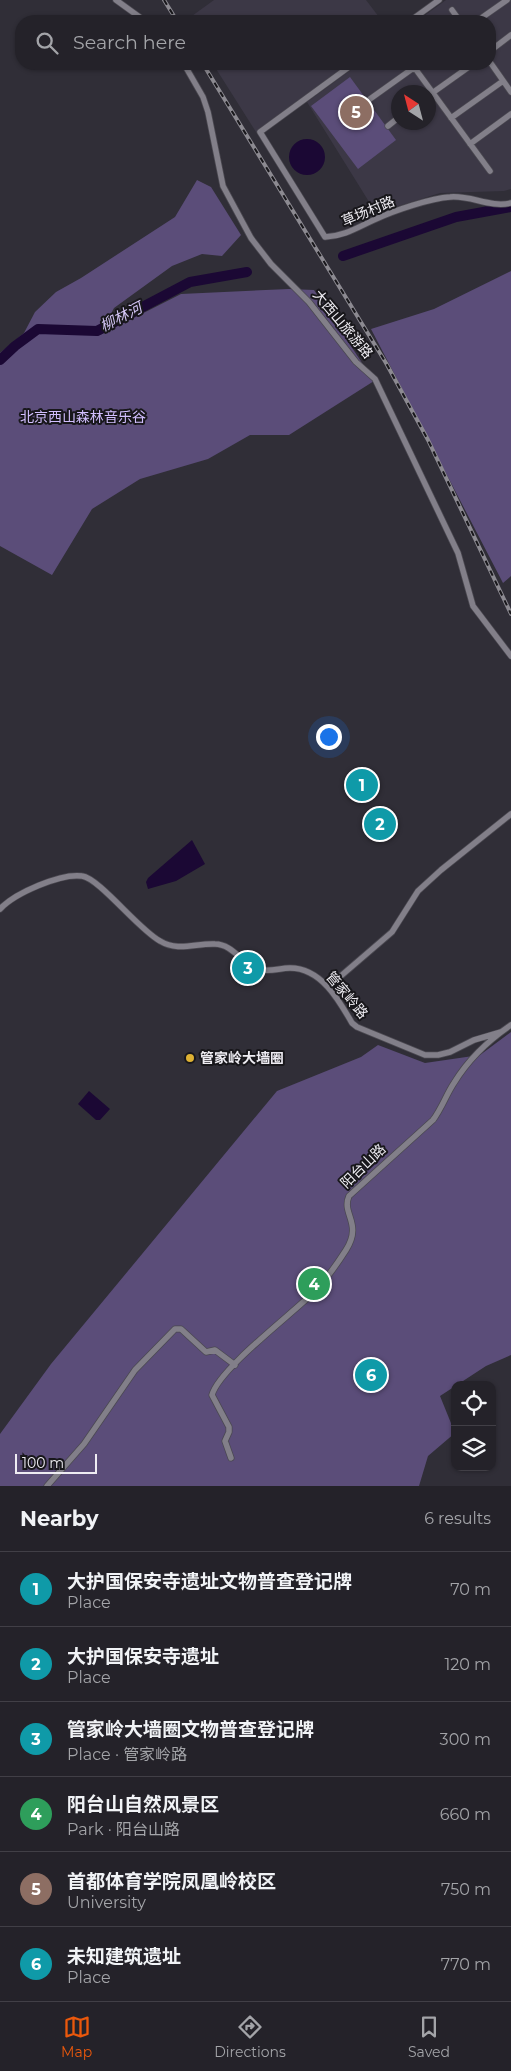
<!DOCTYPE html>
<meta charset="utf-8">
<style>
body{margin:0;font-family:Montserrat,"Noto Sans SC",sans-serif;background:#302f35;color:#f1f3f6}
.controls{position:absolute;right:15px;bottom:15px;display:grid;overflow:hidden;border-radius:10px;box-shadow:0 1px 4px #0004}
.controls button{width:45px;height:45px;display:grid;place-items:center;padding:0;border:0;border-bottom:1px solid #413f46;background:#242229;color:#f1f3f6;font:25px sans-serif}
.compass{position:absolute;left:391px;top:85px;width:45px;height:45px;border-radius:50%;background:#242229;box-shadow:0 1px 4px #0004;rotate:324deg}
.scale{position:absolute;left:15px;bottom:12px;width:82px;box-sizing:border-box;padding-left:5px;border:2px solid #eeecf2;border-top:0;font-size:14px;line-height:18px;white-space:nowrap;color:#eeecf2;-webkit-text-stroke:4px #18171b;paint-order:stroke}
.you{position:absolute;left:328px;top:736px;width:18px;height:18px;margin:-12px;border:4px solid #fff;border-radius:50%;background:#1a73e8;box-shadow:0 0 0 8px #1a73e833}
.badge{display:grid;place-items:center;width:32px;height:32px;border-radius:50%;background:#ea580c;color:#fff;font-size:16px;font-weight:700}
.pin{position:absolute;translate:-50% -50%;border:2px solid #fff;box-shadow:0 1px 5px #0006}
.list{margin:0;padding:0;list-style:none}
h2{display:flex;justify-content:space-between;align-items:center;height:65px;margin:0;padding:0 20px;font-size:21px}
h2 small{font-size:16px;font-weight:400;color:#a3a4a8}
.list li{display:grid;grid-template-columns:32px 1fr auto;gap:15px;align-items:center;box-sizing:border-box;height:75px;padding:0 20px;border-top:1px solid #413f46}
.list b{display:block;font-size:19px;white-space:nowrap}
.list p{margin:0;font-size:16px;white-space:nowrap;color:#a3a4a8}
.list em{font-size:16px;font-style:normal;color:#a3a4a8}
.icon{flex:none;width:28px;height:28px;fill:none;stroke:currentColor;stroke-width:2;stroke-linecap:round;stroke-linejoin:round}
.map{position:relative;flex:none;width:511px;height:1486px;overflow:hidden}
.search{position:absolute;background:#242229;box-shadow:0 1px 4px #0004;left:15px;right:15px;top:15px;height:55px;display:flex;align-items:center;gap:12px;box-sizing:border-box;padding:0 18px;border-radius:20px;color:#a3a4a8;font-size:19px}
.sheet{height:515px;background:#242229}
nav{display:flex;justify-content:space-around;align-items:center;box-sizing:border-box;height:70px;border-top:1px solid #413f46;background:#242229;font-size:14px;color:#a3a4a8}
nav a{display:grid;justify-items:center;gap:2px}
nav .on{color:#ea580c}
.map>svg:first-child{display:block}
.built{fill:#3c3846;fill-rule:evenodd}
.green{fill:#5b4d79}
.water{fill:#1b0834}
.lines{fill:none;stroke-linecap:round;stroke-linejoin:round}
.river{stroke:#1b0834;stroke-width:10}
.minor-casing{stroke:#4b4951;stroke-width:7}
.minor{stroke:#827f89;stroke-width:5.5}
.rail-casing{stroke:#8c8a91;stroke-width:4}
.rail{stroke:#18171b;stroke-width:2;stroke-dasharray:5.5;stroke-linecap:butt}
.poi-dot{fill:#deb133;stroke:#18171b;stroke-width:2}
.labels{text-anchor:middle;stroke-width:4;stroke-linejoin:round;paint-order:stroke}
.street-label{font-size:14px;fill:#eeecf2;stroke:#18171b}
.park-label{font-size:14px;fill:#d2bfff;stroke:#18171b}
.poi-label{font-size:14px;font-weight:bold;fill:#eeecf2;stroke:#18171b;text-anchor:start}
.water-label{font-size:15px;font-style:italic;fill:#d4c6f6;stroke:#18171b}
</style>
<div class="map">
<svg width="511" height="1486" viewBox="0 0 511 1486">
<rect width="100%" height="100%" fill="#302e37"/>
<path class="built" d="M214 0H366L382 21H185Z
M446 0H511V189L504 191 440 193 376 213 307 102 359 64H490V21H417ZM398 92H428V122H398Z
M213 64H348L256 132Z"/>
<path class="green" d="M350 77 396 140 358 169 311 106Z
M197 180 211 187 241 235 222 256 202 254 172 266 114 308 100 335 181 294 289 289 314 290 374 381 289 435H250L208 459 140 479 92 509 52 575 0 546V353L24 333 35 312 56 292 81 278 175 217Z
M511 271V576L503 583 371 329 434 309Z
M511 1032V1355L486 1366 440 1396 455 1433 428 1456 419 1486H0V1434L51 1364 277 1091 361 1057 378 1045 425 1063 480 1055Z"/>
<path class="water" d="M289 157a18 18 0 1 1 36 0a18 18 0 1 1-36 0Z
M192 840 205 864 176 881 148 889 146 882 148 878Z
M89 1091 110 1109 100 1120H96L78 1104Z"/>
<g class="lines">
<path class="river" d="M343 256 456 217 511 207
M0 360 15 346 38 329 97 331 190 282 247 272"/>
<g class="minor-casing">
<path id="minor" d="M116 0 145 21
M452 10 460 21
M410 21 439 0
M477 21 507 0
M490 51 511 35
M490 62 511 92
M184 64 203 97 208 112 223 186 251 238 271 264 309 302 356 362 375 379 458 553 473 606 511 656
M353 64 260 132 325 237C345 236 358 227 376 219 393 211 431 198 450 197 471 195 490 208 511 203
M414 67 490 171
M428 96 473 64
M370 99 419 64
M451 118 503 81
M388 126 398 118
M470 144 511 114
M0 909C15 893 61 873 82 876 99 878 139 930 160 941 178 952 196 943 215 944 232 944 242 963 257 969 269 973 279 968 290 968 321 968 339 1000 352 1023L357 1027 425 1055H438L450 1052 474 1040 501 1032
M328 987 392 932 418 891 441 870 511 814
M231 1458 225 1441 229 1432V1427L212 1395C219 1369 292 1314 314 1292 326 1280 337 1264 346 1250 363 1223 341 1214 349 1196L433 1120C442 1108 446 1095 454 1083 468 1060 489 1040 511 1025
M47 1486 84 1444 135 1370 175 1329H181L206 1352 215 1350 235 1365"/>
</g>
<use href="#minor" class="minor"/>
<g class="rail-casing">
<path id="rail" d="M164 0 177 21
M203 64 386 363 428 440 511 614"/>
</g>
<use href="#rail" class="rail"/>
</g>
<circle class="poi-dot" cx="190" cy="1058" r="5"/>
<g class="labels">
<g class="street-label">
<text transform="translate(368 211) rotate(-23)" y="5">草场村路</text>
<text transform="translate(343 324) rotate(50)" y="5">大西山旅游路</text>
<text transform="translate(347 995) rotate(50)" y="5">管家岭路</text>
<text transform="translate(363 1166) rotate(-44)" y="5">阳台山路</text>
</g>
<g class="park-label">
<text x="83" y="422">北京西山森林音乐谷</text>
</g>
<g class="poi-label">
<text x="200" y="1063">管家岭大墙圈</text>
</g>
<g class="water-label">
<text transform="translate(121 317) rotate(-27)" y="5">柳林河</text>
</g>
</g>
</svg>
<div class="controls">
<button><svg class="icon" aria-label="locate" viewBox="0 0 24 24"><circle cx="12" cy="12" r="6"/><path d="M12 2v4M12 18v4M2 12h4M18 12h4"/></svg></button>
<button><svg class="icon" aria-label="layers" viewBox="0 0 24 24"><path d="M12 4l9 5-9 5-9-5zM3 14l9 5 9-5"/></svg></button>
</div>
<svg class="compass" viewBox="-18 -18 36 36"><path d="M0-13l5 13h-10z" fill="#e53935"/><path d="M0 13l5-13h-10z" fill="#a3a4a8"/></svg>
<div class="scale">100 m</div>
<div class="you"></div>
<div class="pin badge" style="left:362px;top:785px;background:#0f9aa8">1</div>
<div class="pin badge" style="left:380px;top:824px;background:#0f9aa8">2</div>
<div class="pin badge" style="left:248px;top:968px;background:#0f9aa8">3</div>
<div class="pin badge" style="left:314px;top:1284px;background:#2e9e5b">4</div>
<div class="pin badge" style="left:356px;top:112px;background:#8d6e63">5</div>
<div class="pin badge" style="left:371px;top:1375px;background:#0f9aa8">6</div>
<div class="search"><svg class="icon" aria-label="search" viewBox="0 0 24 24"><circle cx="10" cy="10" r="6"/><path d="M15 15l6 6"/></svg>Search here</div>
</div>
<section class="sheet">
<h2>Nearby<small>6 results</small></h2>
<ul class="list">
<li><span class="badge" style="background:#0f9aa8">1</span><div><b>大护国保安寺遗址文物普查登记牌</b><p>Place</p></div><em>70 m</em></li>
<li><span class="badge" style="background:#0f9aa8">2</span><div><b>大护国保安寺遗址</b><p>Place</p></div><em>120 m</em></li>
<li><span class="badge" style="background:#0f9aa8">3</span><div><b>管家岭大墙圈文物普查登记牌</b><p>Place · 管家岭路</p></div><em>300 m</em></li>
<li><span class="badge" style="background:#2e9e5b">4</span><div><b>阳台山自然风景区</b><p>Park · 阳台山路</p></div><em>660 m</em></li>
<li><span class="badge" style="background:#8d6e63">5</span><div><b>首都体育学院凤凰岭校区</b><p>University</p></div><em>750 m</em></li>
<li><span class="badge" style="background:#0f9aa8">6</span><div><b>未知建筑遗址</b><p>Place</p></div><em>770 m</em></li>
</ul>
</section>
<nav>
<a class="on"><svg class="icon" aria-label="map" viewBox="0 0 24 24"><path d="M3 6l6-2 6 2 6-2v14l-6 2-6-2-6 2zM9 4v14M15 6v14"/></svg>Map</a>
<a><svg class="icon" aria-label="directions" viewBox="0 0 24 24"><path d="M12 3l9 9-9 9-9-9zM9 14v-3h6M13 9l2 2-2 2"/></svg>Directions</a>
<a><svg class="icon" aria-label="saved" viewBox="0 0 24 24"><path d="M7 4h10v16l-5-4-5 4z"/></svg>Saved</a>
</nav>
